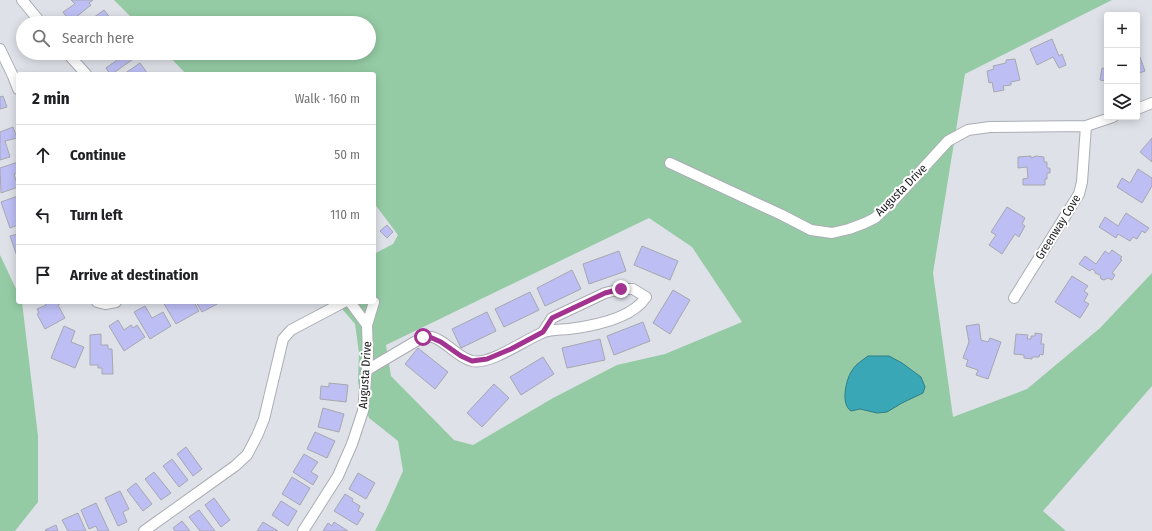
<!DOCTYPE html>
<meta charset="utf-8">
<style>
body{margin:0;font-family:"Fira Sans Condensed",sans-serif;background:#f6f6f6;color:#202124}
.controls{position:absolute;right:12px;top:12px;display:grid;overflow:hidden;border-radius:4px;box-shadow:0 2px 10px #0003}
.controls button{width:36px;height:36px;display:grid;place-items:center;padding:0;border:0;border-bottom:1px solid #e0e0e0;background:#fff;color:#202124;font:20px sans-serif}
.stop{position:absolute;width:12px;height:12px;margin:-9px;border:3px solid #a33390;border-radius:50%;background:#fff}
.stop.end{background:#a33390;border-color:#fff;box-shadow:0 1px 4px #0008}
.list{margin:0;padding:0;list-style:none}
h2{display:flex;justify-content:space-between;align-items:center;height:52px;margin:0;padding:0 16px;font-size:17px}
h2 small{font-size:13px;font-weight:400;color:#757577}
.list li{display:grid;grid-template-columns:26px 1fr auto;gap:12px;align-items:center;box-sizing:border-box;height:60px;padding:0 16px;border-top:1px solid #e0e0e0}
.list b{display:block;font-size:15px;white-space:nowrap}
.list em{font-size:13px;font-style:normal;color:#757577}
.icon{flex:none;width:22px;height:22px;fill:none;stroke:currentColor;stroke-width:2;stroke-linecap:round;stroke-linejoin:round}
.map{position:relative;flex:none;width:1152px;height:531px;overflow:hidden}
.search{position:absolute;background:#fff;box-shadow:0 2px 10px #0003;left:16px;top:16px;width:360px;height:44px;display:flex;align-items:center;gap:10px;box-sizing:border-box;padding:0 14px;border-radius:22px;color:#757577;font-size:15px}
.panel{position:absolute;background:#fff;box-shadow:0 2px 10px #0003;left:16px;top:72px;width:360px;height:232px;border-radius:4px}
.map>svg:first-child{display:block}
.green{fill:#94cba4;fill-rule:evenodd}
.water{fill:#39a7b5;stroke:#307d87}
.building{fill:#bdbef3;stroke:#a7a7af}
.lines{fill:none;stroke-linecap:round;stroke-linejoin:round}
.minor-casing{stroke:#abadb5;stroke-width:12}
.minor{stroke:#fff;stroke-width:10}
.route{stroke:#a33390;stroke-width:5}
.labels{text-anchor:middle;stroke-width:4;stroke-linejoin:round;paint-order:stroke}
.street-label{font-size:12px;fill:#1a1a1d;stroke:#fff}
</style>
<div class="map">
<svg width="1152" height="531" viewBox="0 0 1152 531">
<rect width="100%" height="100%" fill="#dfe1e9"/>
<path class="green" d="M114 0H1112L965 74 933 273 953 417 1027 389 1100 328 1152 273V386L1043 511 1066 531H375L386 509 403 471 398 441 369 418 358 382 359 353 355 324 336 302H374V254L393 244 398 235 374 203V74H186L166 53H369V23H137ZM649 218 692 247 742 322 665 354 617 365 553 398 473 445 454 440 391 376 386 345Z
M0 255 18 293V302H22L38 436V502L15 531H0Z"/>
<path class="water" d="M868 356H889L902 363 921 377 925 387 923 393 902 403 887 412 877 413 860 409 851 411C840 404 846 378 853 369 856 364 863 360 868 356Z"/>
<path class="building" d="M71 0H93L89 3 91 5 70 22 63 12 75 4Z
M104 10 114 23H86Z
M1052 39 1059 56 1062 54 1066 65 1059 68 1053 57 1037 65 1030 49Z
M112 53H137L139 55 112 74H110L106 68 117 60Z
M1140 57 1145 71 1137 74V58Z
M1015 59 1020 80 1011 82V85L1003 86 1004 90 994 92 992 82 989 83 987 71 994 69 993 66 1006 63V60Z
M140 63 148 74H124Z
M1102 68 1107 69V81L1100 80Z
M3 96 7 107 0 109V97Z
M13 127 17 138 5 141 10 157 0 160V132Z
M1152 138V162L1140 152Z
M1031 156V158L1036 156 1044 157V162H1047V168H1050V173H1047V179H1045V185H1023V179L1028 178 1027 167 1018 168V157Z
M18 162V173L14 174 18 187 1 193 0 168Z
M1138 169 1152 178V186L1142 203 1117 187 1122 178 1130 183Z
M18 196V225L10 228 1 202Z
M1007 207 1025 218 1022 224 1025 226 1019 237 1015 234 1002 254 989 245 996 235 991 232Z
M1126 213 1149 228 1145 233 1142 231 1137 239 1133 237 1130 241 1118 234 1116 238 1099 227 1105 217 1118 226Z
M387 225 393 232 387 238 380 231Z
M18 234V259L10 236Z
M642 246 678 261 670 280 634 265Z
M1112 250 1122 257 1120 259 1122 260 1112 273 1115 275 1112 280 1108 278 1104 280 1101 279 1100 275 1095 273V271L1092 269 1090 271 1079 264 1085 256 1096 264 1105 251 1109 254Z
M619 251 626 271 589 284 583 264Z
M572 270 581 289 545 306 537 288Z
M1072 276 1088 286 1084 291 1088 294 1084 301 1089 304 1080 318 1055 302Z
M673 290 690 300 670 334 653 323Z
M530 292 539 310 504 327 495 309Z
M44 302H63L58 305 65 318 45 329 37 314 39 313 37 309 46 305Z
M163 302H194L199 311 176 324Z
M196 302H221L202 312Z
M145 306 152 318 163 312 171 326 150 339 134 312Z
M487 312 496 331 461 348 452 329Z
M118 320 124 330 131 325 133 328 137 325 145 337 124 351 109 326Z
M643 322 650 341 614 355 607 336Z
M979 324 981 340 988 342 990 338 1001 342 988 379 976 375 978 370 966 366 968 360 963 358 969 342 966 326Z
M64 326 75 331 71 342 84 347 75 368 51 358Z
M1035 333 1042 334 1041 344H1044L1043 355 1040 354 1039 357H1032V359L1024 358V355L1014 354 1016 334 1028 335 1027 339H1031V336H1035Z
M101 334V345H108V349H112L113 374H102V368H98V365H90V335Z
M600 339 605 360 567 368 562 348Z
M418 348 448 372 435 389 405 364Z
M543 357 554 374 521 395 510 377Z
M329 383 348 385 346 402 320 399 321 386 329 387Z
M494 384 509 398 482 427 467 413Z
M323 408 344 414 339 432 318 427Z
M315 432 335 441 327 458 307 449Z
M186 447 202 469 193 476 177 454Z
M304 454 318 462 311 472 318 476 313 485 293 472Z
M172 459 188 480 179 487 163 466Z
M154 472 171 493 161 500 145 479Z
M358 473 375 483 366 499 349 489Z
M292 477 310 488 300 505 282 494Z
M136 483 152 504 143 511 127 490Z
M120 491 129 509 123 512 127 522 118 526 105 498Z
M345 494 353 499 352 501 360 506 358 511 364 514 357 525 334 511Z
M214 498 230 520 221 527 205 505Z
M281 501 297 511 288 526 272 515Z
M96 503 109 531H98L96 526 89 529 81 510Z
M199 510 215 531H200L189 517Z
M78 513 86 531H68L62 520Z
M182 521 190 531H175L173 528Z
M263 522 278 531H257Z
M334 522 348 531H323L328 523 332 526Z
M56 525 58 531H46L45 530Z"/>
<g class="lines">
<g class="minor-casing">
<path id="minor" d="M22 0 41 23
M0 49 13 76 18 89
M67 53 86 74
M1137 109 1152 103
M670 163 782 215 811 230 832 233 849 229 865 223 875 218 893 201 948 141 968 130 990 127 1086 126 1113 117
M1014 298 1079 194 1082 182 1086 126
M97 302 105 304 116 302
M350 302 367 325
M367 370 423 337C426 337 429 337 432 337 447 341 456 357 472 361 491 365 524 340 542 333 550 329 560 330 569 329 593 326 632 319 646 297L633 289H621L605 293 552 318 543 332
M144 531 235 466 247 455 257 436 264 419 283 339 291 330 344 302
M303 531 338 476 352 444 363 411 368 356 367 325 374 302"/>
</g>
<use href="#minor" class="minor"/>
</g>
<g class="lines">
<path class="route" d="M423 337 432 338 441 342 461 356 472 361 487 359 511 349 543 332 552 318 605 293 621 289"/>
</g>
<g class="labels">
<g class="street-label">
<text transform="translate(901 190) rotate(-45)" y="4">Augusta Drive</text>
<text transform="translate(1058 227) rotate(-58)" y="4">Greenway Cove</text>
<text transform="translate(365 375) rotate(-86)" y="4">Augusta Drive</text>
</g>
</g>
</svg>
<div class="controls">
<button>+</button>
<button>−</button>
<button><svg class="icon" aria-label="layers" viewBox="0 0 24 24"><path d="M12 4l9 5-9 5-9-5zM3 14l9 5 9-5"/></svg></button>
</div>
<div class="stop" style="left:423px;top:337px"></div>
<div class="stop end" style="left:621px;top:289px"></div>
<div class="search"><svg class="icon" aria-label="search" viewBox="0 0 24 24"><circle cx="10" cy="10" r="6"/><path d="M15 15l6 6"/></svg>Search here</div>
<section class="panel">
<h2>2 min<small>Walk · 160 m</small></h2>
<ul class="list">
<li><svg class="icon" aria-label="ahead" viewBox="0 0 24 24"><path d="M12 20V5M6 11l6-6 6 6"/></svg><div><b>Continue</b></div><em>50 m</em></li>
<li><svg class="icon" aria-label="left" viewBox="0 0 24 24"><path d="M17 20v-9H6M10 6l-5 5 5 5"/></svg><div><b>Turn left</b></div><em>110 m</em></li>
<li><svg class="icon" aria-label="arrive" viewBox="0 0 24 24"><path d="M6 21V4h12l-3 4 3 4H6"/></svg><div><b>Arrive at destination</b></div></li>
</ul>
</section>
</div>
